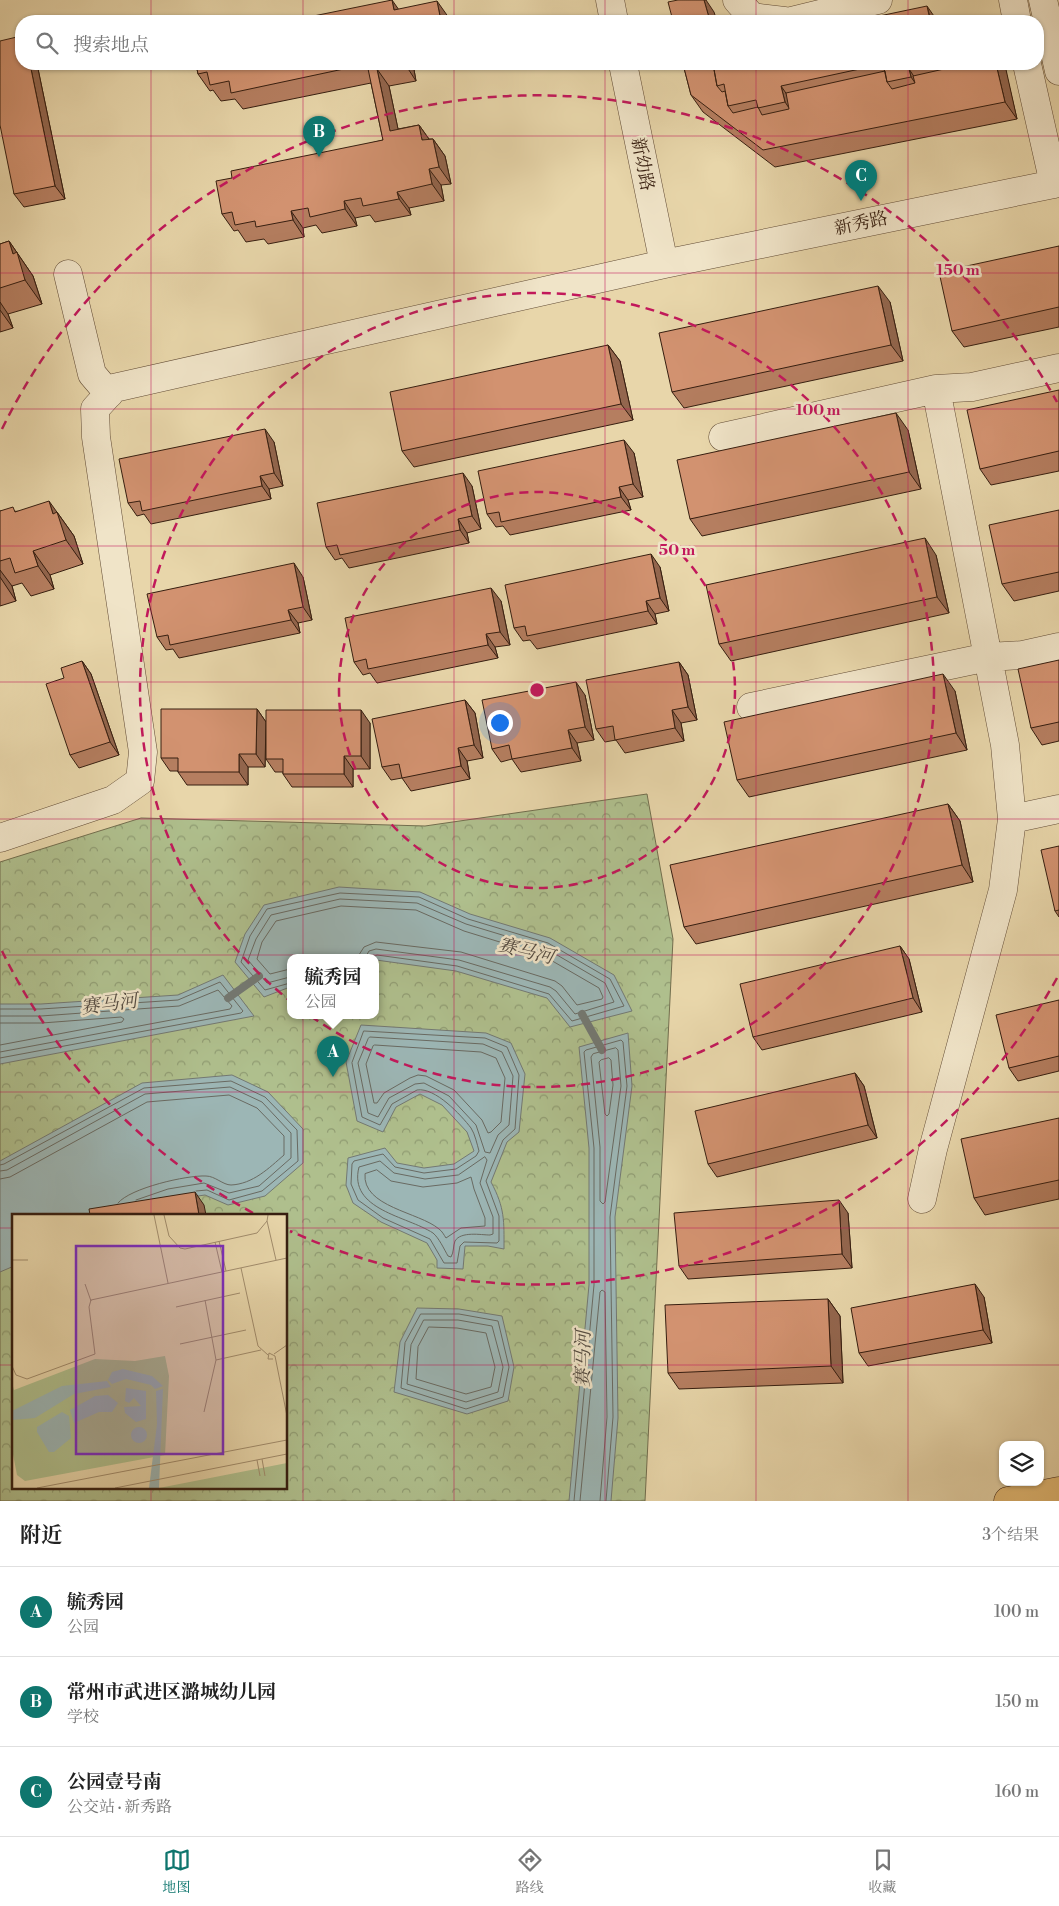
<!DOCTYPE html>
<html lang="zh">
<meta charset="utf-8">
<style>
body{margin:0;font-family:"Libre Bodoni","Noto Serif SC",serif;background:#f6f6f6;color:#222}
.controls{position:absolute;right:15px;bottom:15px;display:grid;overflow:hidden;border-radius:10px;box-shadow:0 1px 4px #0004}
.controls button{width:45px;height:45px;display:grid;place-items:center;padding:0;border:0;border-bottom:1px solid #e0e0e0;background:#fff;color:#222;font:25px sans-serif}
.you{position:absolute;left:499px;top:722px;width:18px;height:18px;margin:-12px;border:4px solid #fff;border-radius:50%;background:#1a73e8;box-shadow:0 0 0 8px #1a73e833}
.badge{display:grid;place-items:center;width:32px;height:32px;border-radius:50%;background:#0f766e;color:#fff;font-size:16px;font-weight:700}
.pin{position:absolute;translate:-50% -41px;filter:drop-shadow(0 1px 2px #0008)}
.pin::after{content:'';position:absolute;top:26px;width:18px;height:15px;background:inherit;clip-path:polygon(0 0,100% 0,50% 100%)}
.popup{position:absolute;left:287px;top:954px;width:92px;height:65px;box-sizing:border-box;display:grid;place-content:center;border-radius:10px;background:#fff;filter:drop-shadow(0 1px 4px #0005);font-size:16px;white-space:nowrap;color:#767676}
.popup b{font-size:19px;color:#222}
.popup::after{content:'';position:absolute;left:50%;top:100%;margin-left:-10px;border:10px solid transparent;border-top-color:#fff}
.list{margin:0;padding:0;list-style:none}
h2{display:flex;justify-content:space-between;align-items:center;height:65px;margin:0;padding:0 20px;font-size:21px}
h2 small{font-size:16px;font-weight:400;color:#767676}
.list li{display:grid;grid-template-columns:32px 1fr auto;gap:15px;align-items:center;box-sizing:border-box;height:90px;padding:0 20px;border-top:1px solid #e0e0e0}
.list b{display:block;font-size:19px;white-space:nowrap}
.list p{margin:0;font-size:16px;white-space:nowrap;color:#767676}
.list em{font-size:16px;font-style:normal;color:#767676}
.icon{flex:none;width:28px;height:28px;fill:none;stroke:currentColor;stroke-width:2;stroke-linecap:round;stroke-linejoin:round}
.map{position:relative;flex:none;width:1059px;height:1501px;overflow:hidden}
.search{position:absolute;background:#fff;box-shadow:0 1px 4px #0004;left:15px;right:15px;top:15px;height:55px;display:flex;align-items:center;gap:12px;box-sizing:border-box;padding:0 18px;border-radius:20px;color:#767676;font-size:19px}
.sheet{height:335px;background:#fff}
nav{display:flex;justify-content:space-around;align-items:center;box-sizing:border-box;height:70px;border-top:1px solid #e0e0e0;background:#fff;font-size:14px;color:#767676}
nav a{display:grid;justify-items:center;gap:2px}
nav .on{color:#0f766e}
.map>svg:first-child{display:block}
.forest{fill:url(#forest-crowns);stroke:#726e4e;fill-rule:evenodd}
.water{fill:#9cb6b5;stroke:#737973}
.lines{fill:none;stroke-linecap:round;stroke-linejoin:round}
.shore{stroke:#696a62;stroke-width:1}
.stream{stroke:#737973;stroke-width:8}
.minor-casing{stroke:#624c36;stroke-width:29}
.major-casing{stroke:#361e10;stroke-width:29}
.minor{stroke:#f0e4c8;stroke-width:28}
.major{stroke:#e4bb75;stroke-width:28}
.wall{fill:#b57e60;stroke:#361e10}
.shaded-wall{fill:#93664e;stroke:#361e10}
.building{fill:#d29270;stroke:#361e10}
.grid{fill:none;stroke:#c2185b;stroke-width:1;stroke-opacity:0.55}
.ring{fill:none;stroke:#c2185b;stroke-width:2.5;stroke-dasharray:9 6}
.labels{text-anchor:middle;stroke-width:5;stroke-linejoin:round;paint-order:stroke}
.street-label{font-size:18px;fill:#361e10;stroke:#f0e4c8}
.water-label{font-size:19px;font-style:italic;fill:#554c42;stroke:#f0e4c8}
.inset-road{fill:none;stroke:#a18c6c;stroke-width:1}
.view{fill:#7b2cbf;fill-opacity:0.15;stroke:#7b2cbf;stroke-width:2.5}
.inset-edge{fill:none;stroke:#361e10;stroke-width:2.5}
.centre{fill:#c2185b;stroke:#f0e4c8;stroke-width:2.5}
.ring-label{font-size:15px;text-anchor:middle;font-weight:bold;fill:#c2185b;stroke:#f0e4c8;stroke-width:5;stroke-linejoin:round;paint-order:stroke}
</style>
<div class="map">
<svg width="1059" height="1501" viewBox="0 0 1059 1501">
<defs>
<pattern id="forest-crowns" width="20" height="18" patternUnits="userSpaceOnUse" patternTransform="scale(1.25)"><rect width="20" height="18" fill="#afbf8d"/><path d="M2 6a3 3 0 1 1 6 0M12 15a3 3 0 1 1 6 0" fill="none" stroke="#8f9b72"/></pattern>
</defs>
<rect width="100%" height="100%" fill="#e8d6aa"/>
<filter id="stains"><feTurbulence type="fractalNoise" baseFrequency=".004" numOctaves="4"/><feColorMatrix values="0 0 0 0 .2 0 0 0 0 .09 0 0 0 0 .02 0 0 0 .5 -.17"/></filter>
<radialGradient id="worn" r=".72"><stop offset=".6" stop-color="#630" stop-opacity="0"/><stop offset="1" stop-color="#630" stop-opacity=".3"/></radialGradient>
<path class="forest" d="M647 794 673 939 645 1501H0V862L141 818 425 826ZM290 958H376V1016H290ZM14 1215H286V1487H14Z"/>
<path class="water" d="M339 887 420 892 470 914 550 938 614 975 632 1011 570 1027 547 998 456 971 376 960V958H290V987L264 997 235 962 245 934 264 905Z
M223 975 254 1016 0 1064V1004H41L178 995Z
M361 1025 486 1033 511 1043 525 1074 519 1132 507 1142 491 1182C505 1208 504 1221 504 1249L488 1246H465L463 1269 437 1268V1260L427 1243 381 1222 353 1203 346 1185 348 1158 385 1148 397 1163 424 1168 454 1164 474 1151 467 1132 442 1105 420 1094 396 1107 383 1132 357 1121 346 1062Z
M628 1033 632 1086 615 1217 618 1418 611 1501H569L589 1285V1148L579 1047Z
M232 1075 268 1092 303 1129V1163L265 1196 228 1205 205 1195 170 1200 128 1215H14V1266L0 1272V1161L142 1083Z
M417 1308 459 1309 502 1316 514 1367 508 1401 467 1414 394 1392 400 1342Z"/>
<g class="lines">
<path class="shore" d="M290 969 270 974 257 959 262 942 276 921 341 906 416 910 464 931 542 955 599 988 603 997 602 999 577 1005 562 986 555 981 461 952 376 942 364 947 357 958
M290 977 267 983 248 960 256 939 271 915 340 899 417 903 466 924 545 948 605 983 614 1002 575 1014 556 991 550 987 459 960 376 949 369 951 365 958
M290 983 265 990 241 962 250 936 267 909 340 893 419 897 468 919 548 943 610 979 624 1006 572 1021 549 994 457 966 377 955 371 958
M0 1009H41L178 1000 220 982 243 1011 241 1013 0 1058
M0 1016H41L179 1006 218 990 232 1006 230 1009 0 1052
M0 1023H42L121 1017 124 1019 122 1022 0 1045
M364 1031 485 1038 507 1047 519 1075 515 1129 503 1140 486 1181 499 1216V1241L497 1243 464 1242 460 1246 457 1263H444L430 1239 383 1218 358 1200 351 1184 352 1164 354 1161 383 1154 395 1167 424 1173 456 1169 476 1156 479 1151C477 1144 475 1134 471 1128 461 1115 435 1087 417 1090L392 1104 380 1125 362 1117 352 1063Z
M370 1037 483 1044 502 1052 513 1076 509 1125 498 1135 490 1153 485 1152 476 1125 449 1096 424 1083 415 1084 389 1098 378 1117 368 1113 358 1063 368 1039Z
M375 1045 481 1052 496 1058 505 1078 501 1122 491 1132 488 1133 482 1120 454 1090 426 1076 418 1075 410 1078 384 1093 377 1103H374L366 1064 373 1046Z
M616 1048 618 1050 621 1086 605 1202 603 1204 600 1201V1147L591 1057 593 1054Z
M609 1058 611 1060 613 1085 609 1114 607 1116 605 1114 599 1062 601 1060Z
M485 1157 487 1160 480 1183 493 1217V1234L490 1235C481 1235 461 1231 455 1241 453 1246 454 1252 451 1257L448 1256C444 1249 439 1238 433 1233 407 1216 348 1210 359 1167L380 1161 394 1173 425 1179 458 1175Z
M0 1165 4 1164 144 1088 231 1081 265 1097 297 1130 298 1161 262 1191 229 1200 207 1190 196 1191
M377 1170 391 1181 423 1187 457 1183 471 1177 474 1189 485 1218V1226L461 1228 446 1238C444 1235 442 1231 439 1229 419 1212 362 1207 365 1174Z
M0 1171 7 1170 145 1094 230 1087 262 1102 291 1133V1158L259 1186 229 1193 204 1183 168 1189 136 1200
M0 1179 10 1177 147 1102 229 1095 257 1108 284 1136V1155C269 1168 253 1184 231 1185 223 1185 215 1176 206 1176 187 1175 130 1188 118 1203
M421 1314H459L498 1321 509 1367 503 1397 466 1409 401 1388 405 1343Z
M424 1320H458L492 1326 503 1367 498 1392 466 1402 407 1384 411 1345Z
M429 1327 457 1328 486 1333 495 1367 491 1387 466 1394 416 1379 418 1347Z
M574 1501 594 1285V1148L584 1052 586 1050 621 1040 623 1042 627 1086 610 1217 613 1417 606 1501
M580 1501 600 1292 602 1290 605 1292 607 1417 600 1501"/>
<path class="stream" d="M228 998 259 976
M582 1014 602 1050"/>
<g class="minor-casing">
<path id="minor" d="M610 0 614 21
M737 0 752 17 784 21
M1013 0 1017 21
M1043 0 1059 71
M791 21 878 0
M623 64 664 264
M1027 64 1054 184
M68 274 92 374 109 394
M723 437 936 389 972 387 1059 368
M751 707 988 657 1023 655 1059 647
M1012 819 1059 809
M0 838 113 800 140 781 143 752 96 437 95 409 114 388 664 264 1059 183
M922 1199 933 1149 1003 890 1012 819 1005 745 936 389"/>
</g>
<g class="major-casing">
<path id="major" d="M1008 1501 1059 1491"/>
</g>
<use href="#minor" class="minor"/>
<use href="#major" class="major"/>
</g>
<path class="wall" d="M21 64H37L65 199 24 207 14 194Z
M196 64H413L416 81 389 86 398 129 419 125 429 139H433L445 156 451 184 441 185 444 201 409 208 411 215 375 222 370 215 355 218 357 226 322 233 316 225 303 228 304 237 268 244 264 239 246 242 238 230 234 231 222 214 232 178 383 140 371 83 243 109 235 99 221 101 213 90 210 91 198 74Z
M683 64H1004L1017 119 775 167 703 112 691 95Z
M9 241 33 276 42 304 8 314 13 328 0 332V244Z
M1059 246V327L964 347 952 331Z
M890 302 903 361 684 408 672 392Z
M608 345 620 361 633 420 414 467 402 451Z
M1059 390V471L991 485 980 469Z
M908 430 921 489 702 536 690 519Z
M274 442 283 486 269 489 271 499 151 524 144 514 137 516 128 503Z
M634 453 643 497 628 500 631 510 510 535 503 526 496 527 487 514Z
M472 486 481 529 467 533 469 543 349 568 342 558 335 560 326 547Z
M1059 510V591L1014 601 1002 584Z
M0 511 57 512 74 536 83 564 50 575 54 589 31 596 22 583 12 586 16 601 0 606Z
M936 555 949 613 731 661 719 644Z
M660 567 669 611 655 614 657 624 537 649 530 640 523 641 514 628Z
M303 577 312 620 298 623 300 633 179 658 173 649 166 650 157 637Z
M501 601 510 645 495 647 498 658 377 683 370 673 363 675 354 662Z
M1059 660V741L1042 745 1031 728Z
M82 661 91 674 119 755 79 768 70 755 64 678Z
M679 662 688 675 697 720 681 723 684 741 625 753 616 740 605 742 596 729Z
M955 691 967 750 749 797 737 780Z
M585 695 594 740 577 743 581 761 521 772 512 759 501 762 492 749Z
M465 700 475 713 483 758 467 761 470 779 411 791 402 778 391 780 382 767Z
M257 709 266 722 265 767H248V785H187L178 772V771H170L161 758Z
M370 723V769H353V787H292L283 774V772H275L266 759Z
M948 804 960 821 973 882 696 944 684 927Z
M1059 846V917L1055 911Z
M900 946 909 959 922 1012 762 1050 753 1037Z
M1059 1000V1071L1018 1081 1009 1068Z
M855 1073 864 1086 877 1138 717 1177 708 1164Z
M1059 1118V1199L985 1215 974 1198Z
M848 1213 852 1268 688 1279 679 1266Z
M984 1297 992 1343 868 1366 859 1353Z
M828 1299 840 1316 843 1383 679 1389 668 1373Z"/>
<path class="shaded-wall" d="M392 0 404 17 394 10Z
M704 0H706L714 12 717 21H710Z
M437 1 449 18V21H441Z
M927 6 936 19 938 21H931Z
M30 64H37L65 199 55 186Z
M405 64H413L416 81Z
M996 64H1004L1005 65 1017 119 1005 102Z
M377 69 389 86 402 148 390 131Z
M909 69 925 93 927 100 911 77Z
M781 86 797 109 801 126 785 102Z
M419 125 431 142 422 140Z
M433 139 445 156 451 184 439 167Z
M429 169 441 185 444 201 432 184Z
M397 192 409 208 411 215 399 199Z
M344 201 355 218 357 226 345 209Z
M291 211 303 228 304 237 293 220Z
M9 241 33 276 42 304 25 280 13 254Z
M878 286 890 302 903 361 891 345Z
M0 302 8 314 13 328 0 310Z
M608 345 620 361 633 420 621 404Z
M896 413 908 430 921 489 909 472Z
M265 429 274 442 283 486 274 473Z
M624 440 634 453 643 497 633 484Z
M463 473 472 486 481 529 472 516Z
M260 476 269 489 271 499 262 486Z
M619 487 628 500 631 510 621 497Z
M49 501 74 536 83 564 66 540 53 514Z
M458 519 467 533 469 543 460 530Z
M925 538 936 555 949 613 937 597Z
M33 551 50 575 54 589 38 566Z
M651 554 660 567 669 611 660 598Z
M294 563 303 577 312 620 303 607Z
M0 570 12 586 16 601 0 577Z
M491 588 501 601 510 645 500 632Z
M646 601 655 614 657 624 648 611Z
M288 610 298 623 300 633 291 620Z
M486 634 495 647 498 658 488 645Z
M82 661 91 674 119 755 110 742Z
M679 662 688 675 697 720 688 707Z
M943 674 955 691 967 750 956 733Z
M576 682 585 695 594 740 585 727Z
M465 700 475 713 483 758 474 745Z
M257 709 266 722 265 767 256 754Z
M361 710 370 723V769L361 756Z
M672 710 681 723 684 741 675 728Z
M568 730 577 743 581 761 572 748Z
M458 748 467 761 470 779 461 766Z
M239 754 248 767V785L239 772Z
M344 756 353 769V787L344 774Z
M948 804 960 821 973 882 962 865Z
M900 946 909 959 922 1012 913 998Z
M855 1073 864 1086 877 1138 868 1125Z
M195 1192 204 1205 206 1215H199Z
M839 1200 848 1213 852 1268 842 1254Z
M975 1284 984 1297 992 1343 983 1330Z
M828 1299 840 1316 843 1383 831 1366Z"/>
<path class="building" d="M392 0 394 10 437 1 441 21H289Z
M678 0H704L710 21H673L668 2Z
M927 6 930 20 936 19V21H866L865 19Z
M21 36V64H30L55 186 14 194 0 125V41Z
M196 64H404L377 69 390 131 419 125 422 140 433 139 439 167 429 169 432 184 397 192 399 199 363 206 361 198 344 201 345 209 310 217 308 208 291 211 293 220 256 227 255 221 235 225 232 212 222 214 216 181 232 178 231 171 383 140 367 64 231 93 229 81 210 85 207 72 198 74Z
M683 64H713L717 86 722 92 725 91 728 106 733 113 758 107 762 115 789 109 786 93 885 71 887 82 892 89 915 83 913 76 944 69 943 64H996L1005 102 763 150 691 95Z
M713 64H883L781 86 785 102 758 108 756 100 728 106 724 84 717 86Z
M883 64H935L909 69 911 77 887 82Z
M9 241 13 254 17 252 25 280 0 288V244Z
M1059 246V307L952 331 939 272Z
M878 286 891 345 672 392 659 333Z
M608 345 621 404 402 451 390 392Z
M1059 390V451L980 469 967 410Z
M896 413 909 472 690 519 677 460Z
M265 429 274 473 260 476 262 486 142 511 140 501 128 503 119 459Z
M624 440 633 484 619 487 621 497 501 522 499 512 487 514 478 471Z
M463 473 472 516 458 519 460 530 340 555 337 545 326 547 317 503Z
M49 501 53 514 57 512 66 540 33 551 38 566 15 573 10 558 0 561V511L13 507 15 512Z
M1059 510V572L1002 584 989 525Z
M925 538 937 597 719 644 706 585Z
M651 554 660 598 646 601 648 611 527 636 525 626 514 628 505 585Z
M294 563 303 607 288 610 291 620 170 645 168 635 157 637 147 594Z
M491 588 500 632 486 634 488 645 368 669 366 659 354 662 345 618Z
M1059 660V722L1031 728 1018 669Z
M82 661 110 742 70 755 46 684 64 678 61 668Z
M679 662 688 707 672 710 675 728 615 740 613 726 596 729 586 680Z
M943 674 956 733 737 780 724 722Z
M576 682 585 727 568 730 572 748 512 759 509 745 492 749 482 700Z
M465 700 474 745 458 748 461 766 402 778 399 764 382 767 372 719Z
M161 709H257L256 754H239V772H178V758H161Z
M266 710H361V756H344V774H283V759H266Z
M948 804 962 865 684 927 670 865Z
M1059 846V910L1055 911 1041 850Z
M900 946 913 998 753 1037 740 984Z
M1059 1000V1056L1009 1068 996 1015Z
M855 1073 868 1125 708 1164 695 1111Z
M1059 1118V1180L974 1198 961 1139Z
M195 1192 199 1215H90L89 1209Z
M839 1200 842 1254 679 1266 674 1213Z
M975 1284 983 1330 859 1353 851 1308Z
M828 1299 831 1366 668 1373 665 1305Z"/>
<path class="grid" d="M151 0V21M303 0V21M454 0V21M605 0V21M756 0V21M908 0V21M151 64V1215M303 64V1501M454 64V1501M605 64V1501M756 64V1501M908 64V1501M0 136H1059M0 273H1059M0 409H1059M0 546H1059M0 682H1059M0 819H1059M0 955H1059M0 1092H1059M0 1228H14M286 1228H1059M0 1365H14M286 1365H1059M151 1487V1501"/>
<g class="ring">
<circle cx="537" cy="690" r="198"/>
<circle cx="537" cy="690" r="397"/>
<path d="M1057 978A595 595 0 0 1 290 1231M253 1213A595 595 0 0 1 2 951M2 429A595 595 0 0 1 1057 402"/>
</g>
<g class="labels">
<g class="street-label">
<text transform="translate(643 164) rotate(79)" y="6">新幼路</text>
<text transform="translate(861 223) rotate(-12)" y="6">新秀路</text>
</g>
<g class="water-label">
<text transform="translate(526 950) rotate(14)" y="7">赛马河</text>
<text transform="translate(109 1003) rotate(-7)" y="7">赛马河</text>
<text transform="translate(582 1359) rotate(-89)" y="7">赛马河</text>
</g>
</g>
<g transform="translate(12 1214)">
<rect width="275" height="275" fill="#e8d6aa"/>
<path d="M153 142 157 162 153 241 13 267 5 261 0 235V169L2 176 83 145 123 147ZM275 249V274H147Z" fill="#afbf8d"/>
<path d="M111 155 140 162 151 172 143 175 139 171 114 165 100 170 96 166 100 158ZM95 167 99 173 62 180 23 204 0 206V197L50 172ZM114 174 134 177V205L124 208 113 199 112 193 129 192 122 184 117 189 113 187ZM151 175 147 274H137L145 210 144 177ZM96 181 106 189 100 198H87L62 209 58 196 83 182ZM50 198 57 202 59 224 42 238H37L25 218V213ZM119 221a8 8 0 1 1 16 0a8 8 0 1 1-16 0Z" fill="#9cb6b5"/>
<path class="inset-road" d="M142 1 156 69M152 1 157 22 168 34 173 35 245 19 255 7 256 1M255 7 264 46M207 27 214 57M203 28 210 58M0 46H16M229 54 246 132 256 141M73 70 79 87M164 93 228 79M168 130 234 116M262 140 275 131M261 145H256L257 139 263 142 275 202M204 146 249 136M0 152 4 161 15 165 83 140 77 93 79 86 275 44M192 198 204 146 193 86M250 245 253 262M245 246 248 262M25 274 275 226M103 274 275 240"/>
<path class="view" d="M64 32H211V240H64Z"/>
<rect width="275" height="275" class="inset-edge"/>
</g>
<circle cx="537" cy="690" r="8" class="centre"/>
<g class="ring-label">
<text x="958" y="275">150 m</text>
<text x="818" y="415">100 m</text>
<text x="677" y="555">50 m</text>
</g>
<rect width="100%" height="100%" filter="url(#stains)"/>
<rect width="100%" height="100%" fill="url(#worn)"/>
</svg>
<div class="controls">
<button><svg class="icon" aria-label="layers" viewBox="0 0 24 24"><path d="M12 4l9 5-9 5-9-5zM3 14l9 5 9-5"/></svg></button>
</div>
<div class="you"></div>
<div class="pin badge" style="left:333px;top:1077px">A</div>
<div class="popup"><b>毓秀园</b>公园</div>
<div class="pin badge" style="left:319px;top:157px">B</div>
<div class="pin badge" style="left:861px;top:201px">C</div>
<div class="search"><svg class="icon" aria-label="search" viewBox="0 0 24 24"><circle cx="10" cy="10" r="6"/><path d="M15 15l6 6"/></svg>搜索地点</div>
</div>
<section class="sheet">
<h2>附近<small>3个结果</small></h2>
<ul class="list">
<li><span class="badge">A</span><div><b>毓秀园</b><p>公园</p></div><em>100 m</em></li>
<li><span class="badge">B</span><div><b>常州市武进区潞城幼儿园</b><p>学校</p></div><em>150 m</em></li>
<li><span class="badge">C</span><div><b>公园壹号南</b><p>公交站 · 新秀路</p></div><em>160 m</em></li>
</ul>
</section>
<nav>
<a class="on"><svg class="icon" aria-label="map" viewBox="0 0 24 24"><path d="M3 6l6-2 6 2 6-2v14l-6 2-6-2-6 2zM9 4v14M15 6v14"/></svg>地图</a>
<a><svg class="icon" aria-label="directions" viewBox="0 0 24 24"><path d="M12 3l9 9-9 9-9-9zM9 14v-3h6M13 9l2 2-2 2"/></svg>路线</a>
<a><svg class="icon" aria-label="saved" viewBox="0 0 24 24"><path d="M7 4h10v16l-5-4-5 4z"/></svg>收藏</a>
</nav>
